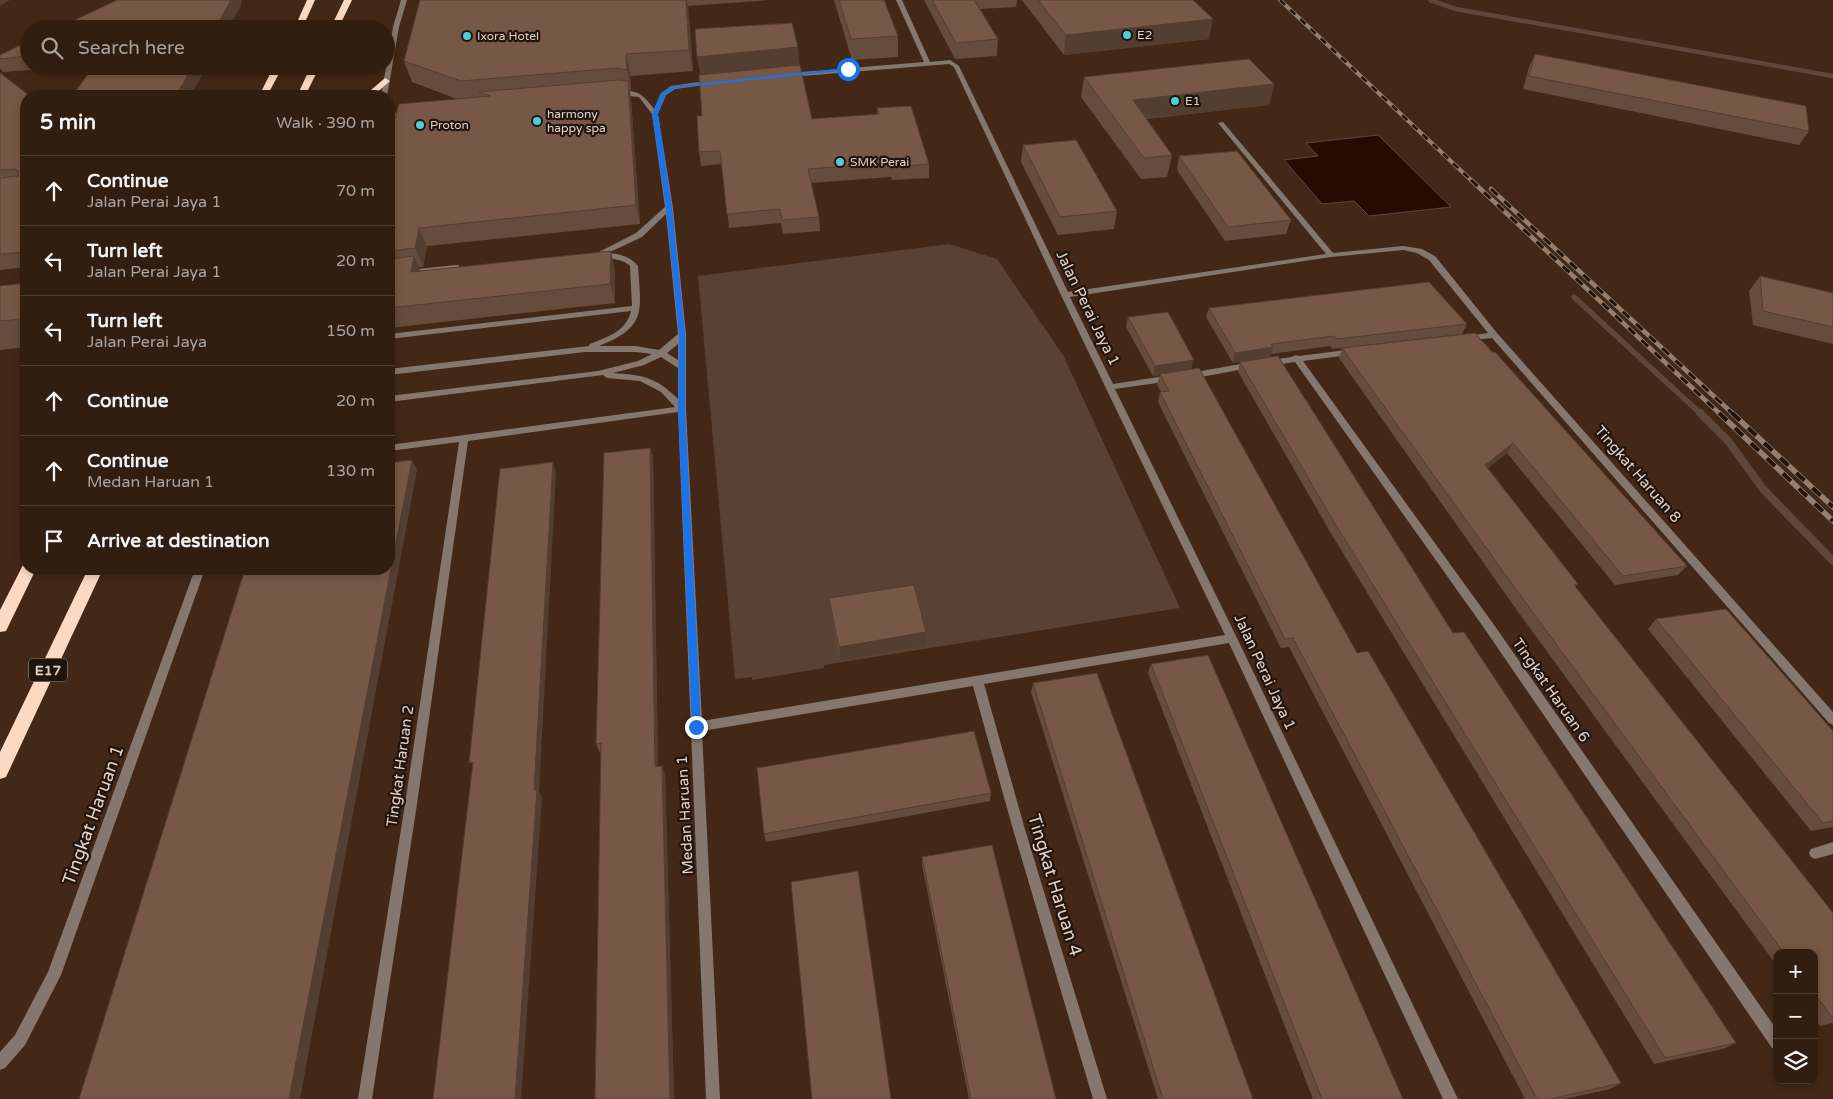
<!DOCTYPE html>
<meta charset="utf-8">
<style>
body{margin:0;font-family:"Varela Round",sans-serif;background:#3a271a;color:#f1f3f6}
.controls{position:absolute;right:15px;bottom:15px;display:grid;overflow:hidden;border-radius:10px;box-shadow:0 2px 8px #0003}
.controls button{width:45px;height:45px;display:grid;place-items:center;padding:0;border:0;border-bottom:1px solid #4d3c31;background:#321e11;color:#f1f3f6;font:25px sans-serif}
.stop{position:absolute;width:15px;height:15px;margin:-11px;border:4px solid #1a73e8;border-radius:50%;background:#fff}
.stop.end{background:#1a73e8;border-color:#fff;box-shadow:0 1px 5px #0008}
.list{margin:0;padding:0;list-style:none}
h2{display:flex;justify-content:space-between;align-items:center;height:65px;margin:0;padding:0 20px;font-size:21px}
h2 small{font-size:16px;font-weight:400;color:#a8a29f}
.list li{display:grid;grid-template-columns:32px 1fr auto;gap:15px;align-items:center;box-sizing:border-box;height:70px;padding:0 20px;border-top:1px solid #4d3c31}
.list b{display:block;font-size:19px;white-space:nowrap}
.list p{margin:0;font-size:16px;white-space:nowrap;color:#a8a29f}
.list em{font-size:16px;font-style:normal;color:#a8a29f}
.icon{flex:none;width:28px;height:28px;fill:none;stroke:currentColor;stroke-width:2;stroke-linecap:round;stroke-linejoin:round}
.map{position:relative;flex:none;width:1833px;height:1099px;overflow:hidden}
.search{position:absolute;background:#321e11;box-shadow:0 2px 8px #0003;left:20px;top:20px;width:375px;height:55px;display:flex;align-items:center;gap:12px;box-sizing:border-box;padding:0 18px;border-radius:28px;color:#a8a29f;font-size:19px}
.panel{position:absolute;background:#321e11;box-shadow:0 2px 8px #0003;left:20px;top:90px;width:375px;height:485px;border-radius:20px}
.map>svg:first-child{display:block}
.green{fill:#594133}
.water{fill:#270b00;stroke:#5f463b}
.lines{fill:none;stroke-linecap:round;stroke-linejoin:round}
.stream-far2{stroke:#5f463b;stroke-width:4.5}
.stream-far1{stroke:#5f463b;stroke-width:5.5}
.stream{stroke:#5f463b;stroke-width:8}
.street{fill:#85766e;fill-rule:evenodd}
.highway{fill:#fcd9c3;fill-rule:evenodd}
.rail-far2-casing{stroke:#947e70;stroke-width:4}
.rail-far1-casing{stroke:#947e70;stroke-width:4.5}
.rail-casing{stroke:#947e70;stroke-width:5.5}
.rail-far2{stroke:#20140d;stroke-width:2.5;stroke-dasharray:7;stroke-linecap:butt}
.rail-far1{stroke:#20140d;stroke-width:3;stroke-dasharray:9;stroke-linecap:butt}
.rail{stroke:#20140d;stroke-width:4;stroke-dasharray:11;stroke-linecap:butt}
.wall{fill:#664c3c}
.shaded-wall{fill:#533e31}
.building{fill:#775846;stroke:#533e31}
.route{fill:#1a73e8}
.poi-dot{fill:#52ccd6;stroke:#20140d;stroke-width:2}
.labels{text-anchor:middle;stroke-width:4.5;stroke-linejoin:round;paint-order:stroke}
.far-poi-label{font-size:12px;fill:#e2d0c5;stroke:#20140d;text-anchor:start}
.shield{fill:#20140d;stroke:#a8988e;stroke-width:1}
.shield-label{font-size:14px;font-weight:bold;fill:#e2d0c5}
.street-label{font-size:15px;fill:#e2d0c5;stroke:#20140d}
.near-street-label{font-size:18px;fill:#e2d0c5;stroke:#20140d}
</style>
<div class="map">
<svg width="1833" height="1099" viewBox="0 0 1833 1099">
<rect width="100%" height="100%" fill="#432817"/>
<path class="green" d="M949 244 997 259 1063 355 1180 608 824 665V668L752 680V677L735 679 698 276Z"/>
<path class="water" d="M1378 135 1451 207 1369 216 1354 201 1322 204 1284 160 1318 156 1306 143Z"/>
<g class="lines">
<path class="stream-far2" d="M1430 0 1456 9 1833 76"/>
<path class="stream-far1" d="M1574 297 1701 414"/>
<path class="stream" d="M1700 413 1729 442 1763 489 1833 561"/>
<path class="street" d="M401 0H407L399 27 387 96H381L393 27Z
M896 0H902L930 62 950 60 959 66 1068 292 1326 254 1218 123 1223 122 1333 253 1403 246 1422 249 1435 256 1497 333 1833 712V725L1829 723 1492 338 1462 341V337L1488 333 1429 260 1417 253 1403 250 1331 257 1070 297 1113 384 1171 375 1175 378 1171 381 1115 389 1237 638 1458 1099H1443L1229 643 984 684 1024 826 1107 1099H1093L1012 826 973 686 702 731 720 1099H706L678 412 468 441 417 804 372 1099H358L405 804 459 442 389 451V445L675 407 661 392 640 381 607 378 603 375 389 402V396L598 371 638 361 652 354 635 352H585L389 375V369L589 346 590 344C607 337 627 331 631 311L389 339V334L632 306 630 266C620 256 606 261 595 254L636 233 665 207 652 114 639 97 618 95 616 94V92C637 89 642 93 654 109L661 93 671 86 713 80 716 82 713 84 675 89 666 95 658 114 673 208 686 334V409L702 721 1225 635 1061 295 954 67 949 64 790 77 787 75 790 73 924 62ZM666 214 678 334 659 350 635 346H599C647 327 641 312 638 266 630 256 620 254 608 253L642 237ZM678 344V360L667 353ZM661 357 678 368V399C656 377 643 375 613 373L644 365Z
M409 110 411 111V113L389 118V114Z
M456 265H459V269L389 276V272Z
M1354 349 1357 350V354L1303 361 1492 622 1777 1030V1050L1772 1048 1484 628 1295 362 1269 366 1265 363C1273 357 1287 360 1296 355L1299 356Z
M1252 362 1256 365 1255 367 1190 379 1186 376 1190 373Z
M195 569H205L61 975 25 1045 5 1068 0 1070V1052L15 1035 48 972Z
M1833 842V854L1815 859 1811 857 1809 853 1811 849Z"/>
<path class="highway" d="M307 0H315L302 29H294Z
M344 0H352L338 29H330Z
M274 66H283L267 96H259Z
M311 66H320L305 96H297Z
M385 78 390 81 373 96H364Z
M26 564V569H36L6 631 0 632V610L23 565Z
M88 569H103L6 777 0 779V752Z"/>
<g class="rail-far2-casing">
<path id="rail-far2" d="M1280 0 1473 182"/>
</g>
<g class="rail-far1-casing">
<path id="rail-far1" d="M1471 180 1720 414
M1491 189 1733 414"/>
</g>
<g class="rail-casing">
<path id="rail" d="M1719 413 1833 521
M1732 413 1833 507"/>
</g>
<use href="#rail-far2" class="rail-far2"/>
<use href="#rail-far1" class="rail-far1"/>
<use href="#rail" class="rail"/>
</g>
<path class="wall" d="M420 0H770L688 6 693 71 631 76V91H630L631 99 640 224 427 246 423 267H418L420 271 615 270V303L389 328V139L457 99 412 82 404 61Z
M834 0H884L898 36V57L852 60Z
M924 0H1017L1016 7 980 9 998 39 997 56 955 59Z
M1022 0H1193L1209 39 1064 55Z
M29 41V66H80L3 72 0 68V55Z
M1535 54 1809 131 1799 145 1523 89 1529 67Z
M799 65 812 119 877 114V108L929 164V178L892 180 891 177 811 183 819 217 820 231 783 234 781 223 729 228 722 164 701 166 699 152 702 116Z
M0 73 26 96V267L0 270Z
M1084 77 1274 84 1269 105 1146 119 1172 155 1167 177 1141 179 1081 97Z
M1023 145 1117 211 1114 229 1058 235 1021 162Z
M1179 156 1291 220 1286 234 1225 241 1177 170Z
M1760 276 1833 293V344L1753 325 1749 291Z
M26 283V347L0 350V286Z
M1209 308 1467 324 1462 334 1332 349 1330 346 1271 354 1270 357 1453 633 1736 1043 1723 1049 1654 1064 1329 530 1238 372 1240 362 1233 363 1206 317Z
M1128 317 1191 369 1357 653 1621 1083 1610 1089 1564 1099H1525L1289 647 1281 648 1158 402 1160 392H1161L1157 384 1160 375 1153 376 1126 327Z
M1475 333 1687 566 1678 575 1615 585 1507 453 1488 468 1578 584 1575 587 1833 913V1023L1820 1026 1814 1018V953H1777V966L1516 609 1339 358 1342 348Z
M650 448 653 457 658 767 662 766 665 775 674 1099H595L601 753H600L596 744Z
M829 598 926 646 840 661 831 612Z
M1656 619 1833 731V827L1811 831 1648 629Z
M1151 664 1403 1099H1313L1148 673Z
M1033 683 1253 1099H1158L1031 692Z
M991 793 990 801 766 842 764 834Z
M922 857 1056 1099H969L922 865Z"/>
<path class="shaded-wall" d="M0 0H10L0 6Z
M231 0H242L241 6 228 29H215Z
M686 0H687L688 6 693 71 689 50Z
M1213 19 1209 39 1064 55 1066 35Z
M798 47 800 70 701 80 697 57Z
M626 54 631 76V91L627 70Z
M193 66H207L191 96H176Z
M628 81 631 99 640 224 636 205Z
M1274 84 1269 105 1130 120 1133 100Z
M419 228 427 246 423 267 415 248Z
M611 251 615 270V303L610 284Z
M414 256 422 275 411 272Z
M26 308V327L20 319Z
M1273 347 1270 357 1233 363 1235 353Z
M1194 360 1191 370 1153 376 1155 366Z
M1513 443 1507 453 1479 474 1485 465Z
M650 448 653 457 658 776 655 767Z
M412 460 417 470 300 1099H289Z
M553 462 556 472 539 793 542 798 521 1099H515Z
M926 632V646L840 661 839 647Z
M662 766 665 775 674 1099H670Z"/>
<path class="building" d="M117 0H231L215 29H56Z
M420 0H686L689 50 626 54 627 70 617 68 461 81 404 61Z
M839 0H884L898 36 851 39Z
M932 0H974L998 39 956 43Z
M1038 0H1193L1213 19 1066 35Z
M792 23 798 47 697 57 695 29Z
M29 41V56L0 59V55Z
M1535 54 1806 106 1809 131 1529 76Z
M1249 59 1274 84 1133 100 1172 155 1144 158 1084 77Z
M800 65 812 119 879 114 877 108 911 106 929 164 892 167 891 163 808 169 819 217 782 220 780 209 727 214 720 151 699 152 697 116H702L699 75Z
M94 66H193L176 96H72Z
M0 73 30 96H26V252L0 254V178L18 176V171L16 169 0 170Z
M618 80 628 81 636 205 419 228 415 248 389 251V139L399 104 490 96 479 92Z
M1076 140 1117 211 1060 217 1023 145Z
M1237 151 1291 220 1228 227 1179 156Z
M611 251 610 284 389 308V259L414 256 411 272Z
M1760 276 1833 293V327L1763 311Z
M1429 282 1467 324 1336 339 1334 336 1271 344 1273 347 1235 353 1209 308Z
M26 283V308L20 319 0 321V286Z
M1168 312 1194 360 1155 366 1128 317Z
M1475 333 1492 352H1495L1687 566 1623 576 1513 443 1485 465 1578 584 1574 585 1833 913V1018L1814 993V953H1784L1523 599 1342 348Z
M1278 356 1453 633 1464 632 1736 1043 1665 1058 1333 520 1240 362Z
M1199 368 1357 653 1368 651 1621 1083 1550 1099H1537L1293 638 1285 639 1160 392 1169 391 1160 374Z
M650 448 655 767 662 766 670 1099H595L601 743 596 744 604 453Z
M412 460 289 1099H79L245 569H389V463Z
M553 462 534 790 537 789 515 1099H433L473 762 469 763 500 469Z
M914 585 926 632 839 647 829 598Z
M1726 609 1833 731V821L1823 823 1656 619Z
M1208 655 1403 1099H1322L1151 664Z
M1097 673 1253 1099H1163L1033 683Z
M974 731 991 793 764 834 757 768Z
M992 845 1056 1099H971L922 857Z
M858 871 891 1099H812L791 882Z"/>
<path class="route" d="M848 68 850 70 675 88 665 95 658 114 672 208 685 334V409L701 727 696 731 692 727 678 409 679 334 666 208 652 114 661 93 673 86Z"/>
<g class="poi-dot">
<circle cx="1127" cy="35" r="5"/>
<circle cx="467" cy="36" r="5"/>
<circle cx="1175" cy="101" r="5"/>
<circle cx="537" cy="121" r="5"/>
<circle cx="420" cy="125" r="5"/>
<circle cx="840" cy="162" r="5"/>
</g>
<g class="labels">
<g class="far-poi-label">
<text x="1137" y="39">E2</text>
<text x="477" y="40">Ixora Hotel</text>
<text x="1185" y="105">E1</text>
<text x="547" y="118">harmony<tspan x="547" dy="14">happy spa</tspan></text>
<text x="430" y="129">Proton</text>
<text x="850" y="166">SMK Perai</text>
</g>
<rect class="shield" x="29" y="658.5" width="38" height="23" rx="4"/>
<g class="shield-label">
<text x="48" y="675">E17</text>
</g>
<g class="street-label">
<text transform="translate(1088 308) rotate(64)" y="5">Jalan Perai Jaya 1</text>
<text transform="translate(1638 474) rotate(49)" y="5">Tingkat Haruan 8</text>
<text transform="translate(1265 672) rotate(65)" y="5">Jalan Perai Jaya 1</text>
<text transform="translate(1551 690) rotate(55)" y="5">Tingkat Haruan 6</text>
<text transform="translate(400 766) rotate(-82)" y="5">Tingkat Haruan 2</text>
<text transform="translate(685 815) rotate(-93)" y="5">Medan Haruan 1</text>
</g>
<g class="near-street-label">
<text transform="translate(93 815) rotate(-70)" y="6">Tingkat Haruan 1</text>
<text transform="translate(1055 885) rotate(73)" y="6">Tingkat Haruan 4</text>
</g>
</g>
</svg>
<div class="controls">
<button>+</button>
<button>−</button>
<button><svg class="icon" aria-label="layers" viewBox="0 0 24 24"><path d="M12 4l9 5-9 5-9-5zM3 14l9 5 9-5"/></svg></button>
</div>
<div class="stop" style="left:848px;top:69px"></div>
<div class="stop end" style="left:696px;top:727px"></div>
<div class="search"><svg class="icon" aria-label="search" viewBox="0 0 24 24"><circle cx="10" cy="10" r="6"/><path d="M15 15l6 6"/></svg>Search here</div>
<section class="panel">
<h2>5 min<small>Walk · 390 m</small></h2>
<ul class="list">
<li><svg class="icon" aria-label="ahead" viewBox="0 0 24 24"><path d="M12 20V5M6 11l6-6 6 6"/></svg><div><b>Continue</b><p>Jalan Perai Jaya 1</p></div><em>70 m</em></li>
<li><svg class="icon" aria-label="left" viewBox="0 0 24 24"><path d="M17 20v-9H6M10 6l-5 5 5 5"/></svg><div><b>Turn left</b><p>Jalan Perai Jaya 1</p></div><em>20 m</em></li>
<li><svg class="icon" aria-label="left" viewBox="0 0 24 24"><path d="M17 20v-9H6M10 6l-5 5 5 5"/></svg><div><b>Turn left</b><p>Jalan Perai Jaya</p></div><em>150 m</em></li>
<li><svg class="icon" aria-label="ahead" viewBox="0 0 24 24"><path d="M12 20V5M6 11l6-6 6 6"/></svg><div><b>Continue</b></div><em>20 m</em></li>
<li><svg class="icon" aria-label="ahead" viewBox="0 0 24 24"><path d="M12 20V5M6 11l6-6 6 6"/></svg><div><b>Continue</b><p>Medan Haruan 1</p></div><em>130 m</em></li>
<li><svg class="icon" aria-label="arrive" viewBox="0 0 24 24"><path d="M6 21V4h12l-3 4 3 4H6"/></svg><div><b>Arrive at destination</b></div></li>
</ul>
</section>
</div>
